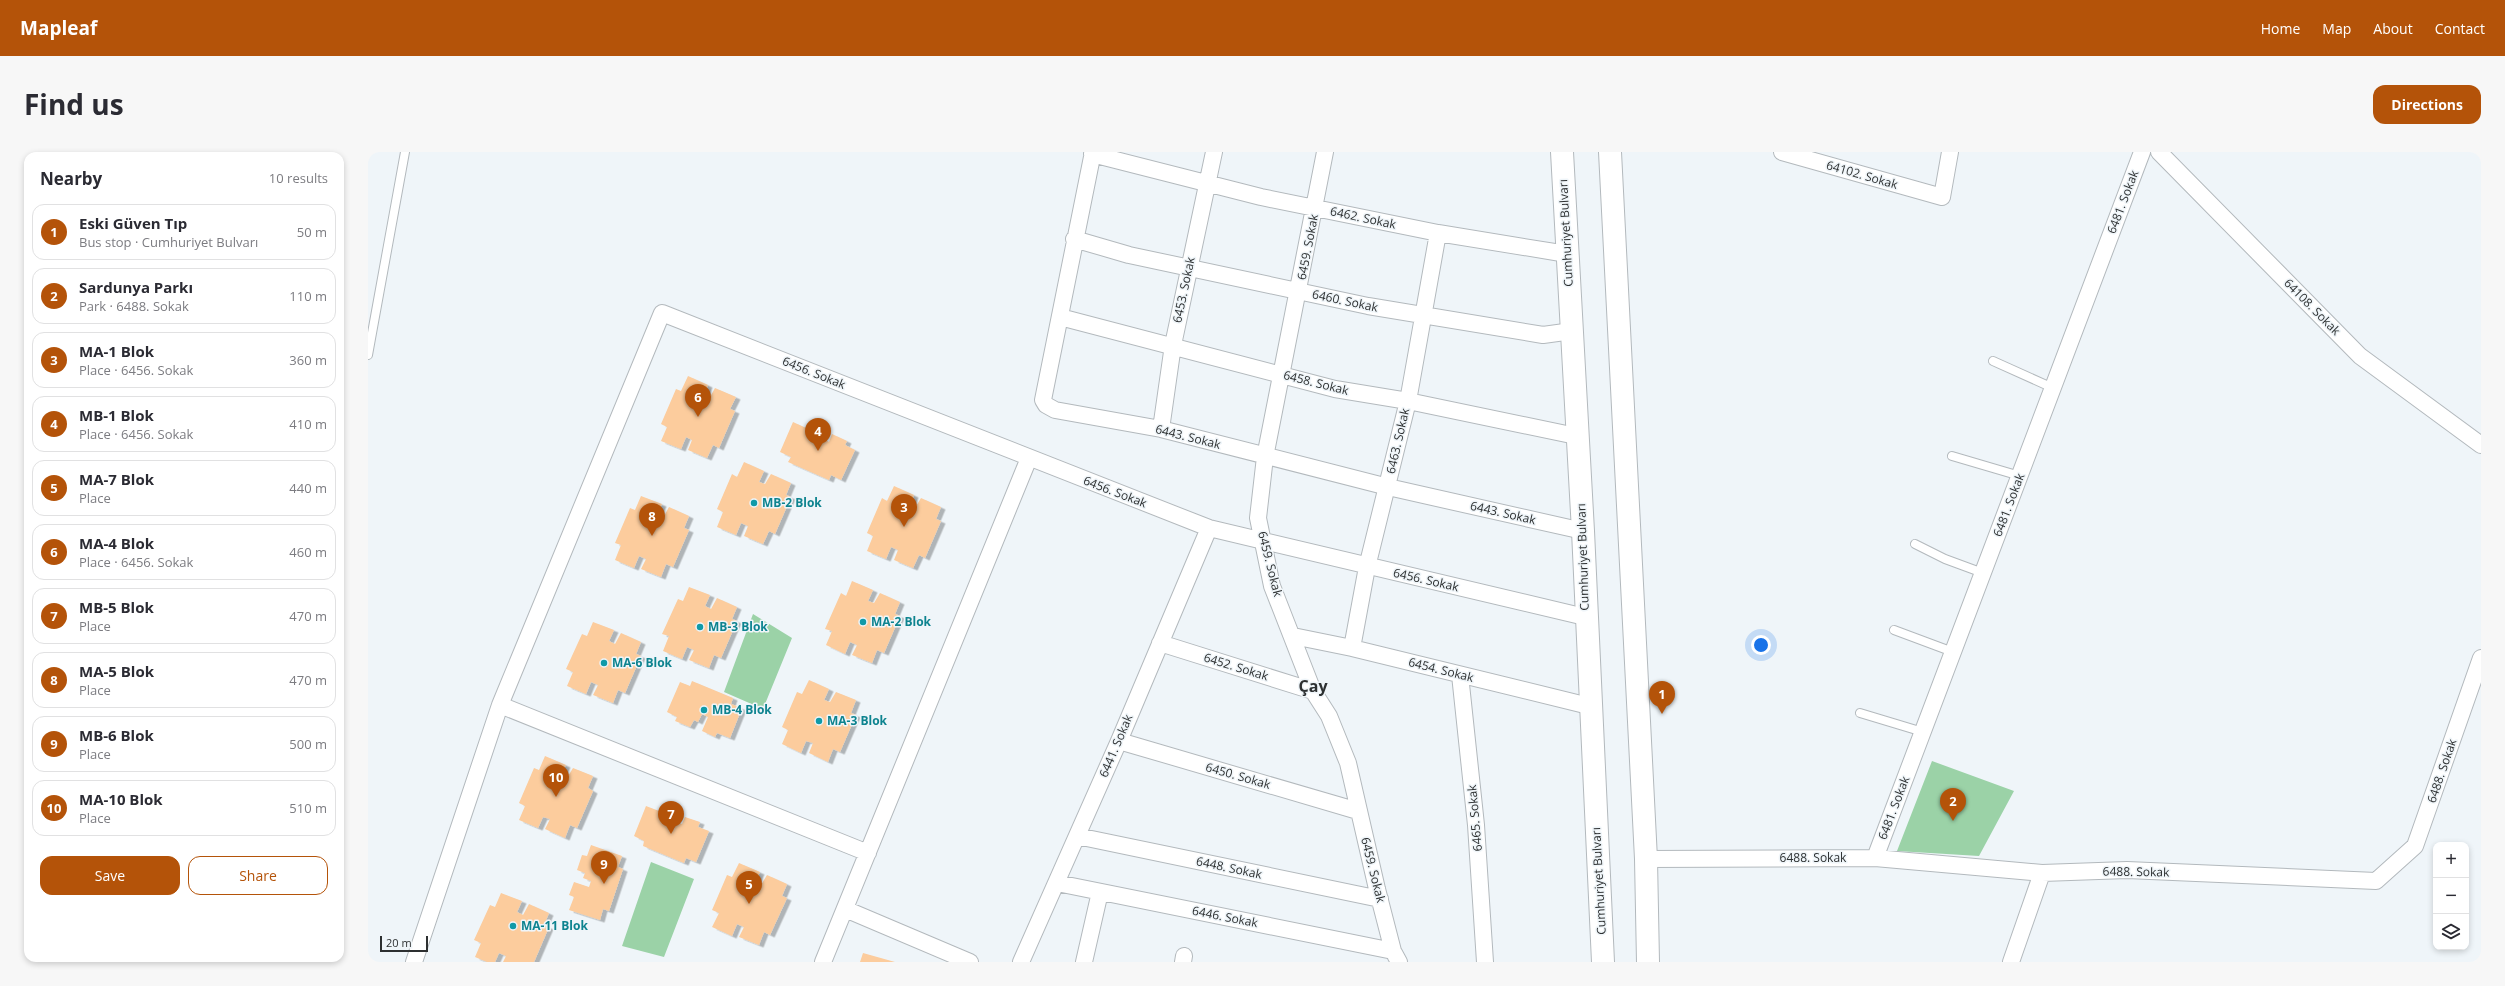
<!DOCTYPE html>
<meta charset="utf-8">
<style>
body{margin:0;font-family:"Open Sans",sans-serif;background:#f7f7f7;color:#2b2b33}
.controls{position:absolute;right:12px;bottom:12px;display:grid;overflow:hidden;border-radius:8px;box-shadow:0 2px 6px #0003}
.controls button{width:36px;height:36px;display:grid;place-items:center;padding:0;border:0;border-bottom:1px solid #e1e1e2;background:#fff;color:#2b2b33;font:20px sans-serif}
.scale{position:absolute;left:12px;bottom:10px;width:48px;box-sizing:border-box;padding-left:4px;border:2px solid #2d3031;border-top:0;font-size:11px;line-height:14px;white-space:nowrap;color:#2d3031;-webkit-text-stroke:3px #eff5f9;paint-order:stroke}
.you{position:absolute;left:1393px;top:493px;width:14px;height:14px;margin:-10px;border:3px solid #fff;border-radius:50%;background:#1a73e8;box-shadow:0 0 0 6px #1a73e833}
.badge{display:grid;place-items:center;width:26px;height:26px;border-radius:50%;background:#b45309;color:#fff;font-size:13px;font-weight:700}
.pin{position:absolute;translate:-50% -33px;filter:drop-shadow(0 1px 2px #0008)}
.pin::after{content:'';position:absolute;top:21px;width:14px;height:12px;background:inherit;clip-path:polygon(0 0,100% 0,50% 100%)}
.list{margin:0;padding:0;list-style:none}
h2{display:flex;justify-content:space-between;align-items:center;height:52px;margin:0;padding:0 16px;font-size:17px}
h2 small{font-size:13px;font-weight:400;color:#7c7c81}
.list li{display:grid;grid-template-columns:26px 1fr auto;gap:12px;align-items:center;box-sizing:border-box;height:56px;margin:0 8px 8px;padding:0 8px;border:1px solid #e1e1e2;border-radius:12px}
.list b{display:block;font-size:15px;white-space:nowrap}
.list p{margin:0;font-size:13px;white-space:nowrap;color:#7c7c81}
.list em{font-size:13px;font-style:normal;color:#7c7c81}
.actions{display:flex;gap:8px;padding:12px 16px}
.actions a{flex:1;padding:9px 0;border:1px solid #b45309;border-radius:12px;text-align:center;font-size:14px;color:#b45309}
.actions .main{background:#b45309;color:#fff}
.icon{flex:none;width:22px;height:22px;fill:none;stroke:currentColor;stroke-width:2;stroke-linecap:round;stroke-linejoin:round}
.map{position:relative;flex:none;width:2113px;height:810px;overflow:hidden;border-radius:12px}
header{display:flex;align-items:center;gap:24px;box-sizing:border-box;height:56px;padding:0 20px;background:#b45309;color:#fff}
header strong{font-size:19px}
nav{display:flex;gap:22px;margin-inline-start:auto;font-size:14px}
.intro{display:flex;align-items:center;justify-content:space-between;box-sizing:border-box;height:96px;padding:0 24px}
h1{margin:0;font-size:28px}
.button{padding:10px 18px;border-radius:12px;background:#b45309;color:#fff;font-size:14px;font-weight:700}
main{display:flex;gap:24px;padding:0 24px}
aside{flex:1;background:#fff;border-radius:12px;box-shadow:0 2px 6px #0003}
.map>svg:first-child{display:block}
.green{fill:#9bd2a7}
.building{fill:#fccc9d;filter:url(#shadow)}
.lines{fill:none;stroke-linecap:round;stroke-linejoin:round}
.service-casing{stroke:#b3b9bd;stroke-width:10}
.minor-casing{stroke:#b3b9bd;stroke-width:18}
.trunk-casing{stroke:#b3b9bd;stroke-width:24}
.service{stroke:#fff;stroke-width:8}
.minor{stroke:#fff;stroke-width:16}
.trunk{stroke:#fff;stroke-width:22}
.culture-dot{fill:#0f9aa8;stroke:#eff5f9;stroke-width:1.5}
.labels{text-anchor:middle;stroke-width:3;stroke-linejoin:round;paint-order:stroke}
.street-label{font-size:12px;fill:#2d3031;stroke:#eff5f9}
.culture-label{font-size:12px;font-weight:bold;fill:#0d838f;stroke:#eff5f9;text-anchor:start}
.district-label{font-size:16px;font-weight:bold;fill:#2d3031;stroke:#eff5f9}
</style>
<header>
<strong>Mapleaf</strong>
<nav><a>Home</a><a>Map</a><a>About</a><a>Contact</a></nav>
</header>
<div class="intro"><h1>Find us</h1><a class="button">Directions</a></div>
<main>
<aside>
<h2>Nearby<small>10 results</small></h2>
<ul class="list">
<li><span class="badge">1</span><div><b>Eski Güven Tıp</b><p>Bus stop · Cumhuriyet Bulvarı</p></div><em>50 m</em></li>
<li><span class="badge">2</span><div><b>Sardunya Parkı</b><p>Park · 6488. Sokak</p></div><em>110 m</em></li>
<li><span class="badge">3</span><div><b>MA-1 Blok</b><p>Place · 6456. Sokak</p></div><em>360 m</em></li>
<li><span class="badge">4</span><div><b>MB-1 Blok</b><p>Place · 6456. Sokak</p></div><em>410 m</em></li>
<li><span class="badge">5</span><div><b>MA-7 Blok</b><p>Place</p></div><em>440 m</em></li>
<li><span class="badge">6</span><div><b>MA-4 Blok</b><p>Place · 6456. Sokak</p></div><em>460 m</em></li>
<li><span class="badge">7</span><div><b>MB-5 Blok</b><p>Place</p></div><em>470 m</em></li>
<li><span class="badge">8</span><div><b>MA-5 Blok</b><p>Place</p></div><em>470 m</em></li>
<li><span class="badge">9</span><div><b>MB-6 Blok</b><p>Place</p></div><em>500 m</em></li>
<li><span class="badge">10</span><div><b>MA-10 Blok</b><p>Place</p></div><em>510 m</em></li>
</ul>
<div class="actions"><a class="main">Save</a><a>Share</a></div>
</aside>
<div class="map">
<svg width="2113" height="810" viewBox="0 0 2113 810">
<defs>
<filter id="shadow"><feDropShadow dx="4.5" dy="2.5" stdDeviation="0" flood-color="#0004"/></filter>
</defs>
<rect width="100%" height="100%" fill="#eff5f9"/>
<path class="green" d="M385 462 424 486 395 557 356 540Z
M1564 609 1646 639 1611 704 1529 699Z
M283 710 326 727 296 805 254 794Z"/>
<path class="building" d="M320 224 340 233 336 244 341 247 347 236 368 245 362 257 367 259 351 296 345 293 339 306 320 298 324 288 318 285 313 297 293 289 299 275 293 272 308 237 313 239Z
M425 270 438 276 440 271 453 278 446 292 452 295 456 287 461 290 464 282 479 289 477 293 487 298 473 328 463 323 461 328 420 310 423 305 412 300Z
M376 310 396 319 391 330 397 332 403 322 423 331 418 343 423 345 407 382 401 379 395 392 376 384 380 374 373 371 368 383 349 375 355 360 349 357 364 322 369 325Z
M526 334 546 343 542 354 547 356 553 346 573 355 568 367 573 369 557 406 551 403 545 416 526 408 530 398 523 395 518 407 499 399 505 384 499 381 514 346 519 349Z
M273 344 294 352 289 363 295 366 301 355 321 364 316 376 321 378 305 415 298 412 293 425 273 417 278 407 271 404 266 416 247 408 253 393 247 391 262 356 267 358Z
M484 429 505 438 500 449 506 451 512 441 532 450 527 462 532 464 516 501 509 498 504 511 484 503 489 493 482 490 477 502 458 493 464 479 457 477 473 441 478 444Z
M321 435 342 443 337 454 343 457 349 446 369 455 364 467 369 469 353 506 346 503 341 516 321 508 326 498 319 495 314 507 295 499 301 484 294 482 310 447 315 449Z
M225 470 246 478 241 489 247 492 253 481 273 490 268 502 273 504 257 541 250 538 245 551 225 543 230 533 223 530 218 542 199 534 205 520 198 517 214 482 219 484Z
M441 528 461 537 456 548 462 550 468 540 488 548 483 561 488 563 472 600 465 597 460 610 441 601 445 591 438 589 433 601 414 592 420 578 414 575 429 540 434 542Z
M324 529 365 546 363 552 374 556 362 586 349 581 347 585 334 579 340 565 334 562 330 570 326 568 322 575 307 569 309 565 299 560 312 530 322 534Z
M177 604 198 613 193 623 199 626 205 616 225 624 220 636 225 639 209 676 202 673 197 686 177 677 182 667 175 665 170 676 151 668 157 654 151 651 166 616 171 618Z
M278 654 291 659 292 655 306 661 300 675 306 678 309 670 314 672 317 665 332 670 330 675 341 679 328 710 318 706 316 711 275 694 276 689 266 684Z
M223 693 254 704 250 715 255 717 241 759 235 757 232 768 201 758 206 745 201 743 206 730 221 735 223 729 215 726 217 721 209 718 214 703 219 704Z
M371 711 392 720 387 731 393 733 399 723 419 732 414 744 419 746 402 783 396 780 391 793 371 785 376 775 369 772 364 784 344 775 351 761 344 758 359 723 364 725Z
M133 741 154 749 149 760 155 763 161 752 181 761 176 773 181 775 166 810H135L138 804 131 801 127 810H119L107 805 113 791 106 788 122 753 127 755Z
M495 801 527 810H492Z"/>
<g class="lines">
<g class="service-casing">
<path id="service" d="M0 203 37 0
M1625 209 1685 236
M1584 304 1652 324
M1547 392 1577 407 1615 421
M1526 478 1585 500
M1492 561 1555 580"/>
</g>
<g class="minor-casing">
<path id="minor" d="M725 0 675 248 678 253 687 258 793 277 1020 335 1215 379
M957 0 897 305 890 366 904 434 945 539 961 564 980 611 1009 737 1025 799 1031 810
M1414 0 1574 45 1582 0
M1791 0 1992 204 2113 293
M724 2 893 45 1070 81 1199 102
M706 87 761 103 1000 154 1175 183 1204 179
M692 165 967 237 1040 249 1208 284
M793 277 805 193 846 0
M925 484 984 496 1221 554
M792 491 945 539
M984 496 999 415 1040 249 1070 81
M1092 523 1108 673 1117 810
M132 553 500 701
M751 589 990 659
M709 684 1012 747
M1507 706 1774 0
M1278 707 1507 706 1674 721 1759 718 2008 729 2047 694 2113 506
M689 731 1025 799
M477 757 602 810
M46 810 132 553 294 161 841 376 1217 465
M455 810 661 306
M653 810 751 589 841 376
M716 810 732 740
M815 810 816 804
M1643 810 1674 721"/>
</g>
<g class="trunk-casing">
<path id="trunk" d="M1194 0 1215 379 1235 810
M1242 0 1278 707 1280 810"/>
</g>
<use href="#service" class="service"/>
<use href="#minor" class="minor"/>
<use href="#trunk" class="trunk"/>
</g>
<g class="culture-dot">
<circle cx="386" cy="351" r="4"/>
<circle cx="495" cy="470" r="4"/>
<circle cx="332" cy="475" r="4"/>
<circle cx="236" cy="511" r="4"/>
<circle cx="336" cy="558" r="4"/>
<circle cx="451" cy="569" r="4"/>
<circle cx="145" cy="774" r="4"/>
</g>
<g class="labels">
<g class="street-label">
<text transform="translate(1494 23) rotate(16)" y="4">64102. Sokak</text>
<text transform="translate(1755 50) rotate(-69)" y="4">6481. Sokak</text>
<text transform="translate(995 66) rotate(12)" y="4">6462. Sokak</text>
<text transform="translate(1198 81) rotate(-93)" y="4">Cumhuriyet Bulvarı</text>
<text transform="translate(940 95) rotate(-79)" y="4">6459. Sokak</text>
<text transform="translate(816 138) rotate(-78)" y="4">6453. Sokak</text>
<text transform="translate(977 149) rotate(12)" y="4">6460. Sokak</text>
<text transform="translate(1944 155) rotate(45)" y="4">64108. Sokak</text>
<text transform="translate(446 221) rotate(22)" y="4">6456. Sokak</text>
<text transform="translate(948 231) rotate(14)" y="4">6458. Sokak</text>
<text transform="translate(820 285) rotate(14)" y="4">6443. Sokak</text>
<text transform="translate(1030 289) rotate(-77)" y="4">6463. Sokak</text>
<text transform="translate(747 340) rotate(21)" y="4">6456. Sokak</text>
<text transform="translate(1641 353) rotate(-69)" y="4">6481. Sokak</text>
<text transform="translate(1135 361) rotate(13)" y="4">6443. Sokak</text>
<text transform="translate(1215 405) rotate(-92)" y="4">Cumhuriyet Bulvarı</text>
<text transform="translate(902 412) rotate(76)" y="4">6459. Sokak</text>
<text transform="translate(1058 428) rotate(13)" y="4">6456. Sokak</text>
<text transform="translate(868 515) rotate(17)" y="4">6452. Sokak</text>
<text transform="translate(1073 518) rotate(14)" y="4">6454. Sokak</text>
<text transform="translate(748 594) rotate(-67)" y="4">6441. Sokak</text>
<text transform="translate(2074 619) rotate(-71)" y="4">6488. Sokak</text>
<text transform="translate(870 624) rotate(16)" y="4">6450. Sokak</text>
<text transform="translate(1526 656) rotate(-69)" y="4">6481. Sokak</text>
<text transform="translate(1107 666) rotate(-95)" y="4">6465. Sokak</text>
<text x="1445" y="710">6488. Sokak</text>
<text transform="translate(861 716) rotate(12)" y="4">6448. Sokak</text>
<text transform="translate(1005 718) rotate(76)" y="4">6459. Sokak</text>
<text transform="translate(1768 720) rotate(1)" y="4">6488. Sokak</text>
<text transform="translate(1231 729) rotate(-93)" y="4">Cumhuriyet Bulvarı</text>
<text transform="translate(857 765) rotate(11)" y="4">6446. Sokak</text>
</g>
<g class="culture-label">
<text x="394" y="355">MB-2 Blok</text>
<text x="503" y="474">MA-2 Blok</text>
<text x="340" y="479">MB-3 Blok</text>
<text x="244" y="515">MA-6 Blok</text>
<text x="344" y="562">MB-4 Blok</text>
<text x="459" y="573">MA-3 Blok</text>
<text x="153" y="778">MA-11 Blok</text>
</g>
<g class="district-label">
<text x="945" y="540">Çay</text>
</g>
</g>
</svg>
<div class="controls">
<button>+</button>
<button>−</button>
<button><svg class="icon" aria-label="layers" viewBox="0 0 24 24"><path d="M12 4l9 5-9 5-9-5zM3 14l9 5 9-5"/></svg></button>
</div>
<div class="scale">20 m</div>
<div class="you"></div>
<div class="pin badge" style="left:1294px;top:562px">1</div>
<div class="pin badge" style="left:1585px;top:669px">2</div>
<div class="pin badge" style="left:536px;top:375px">3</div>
<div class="pin badge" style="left:450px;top:299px">4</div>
<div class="pin badge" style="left:381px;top:752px">5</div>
<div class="pin badge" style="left:330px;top:265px">6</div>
<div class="pin badge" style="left:303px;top:682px">7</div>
<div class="pin badge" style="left:284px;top:384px">8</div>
<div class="pin badge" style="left:236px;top:732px">9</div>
<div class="pin badge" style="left:188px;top:645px">10</div>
</div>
</main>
